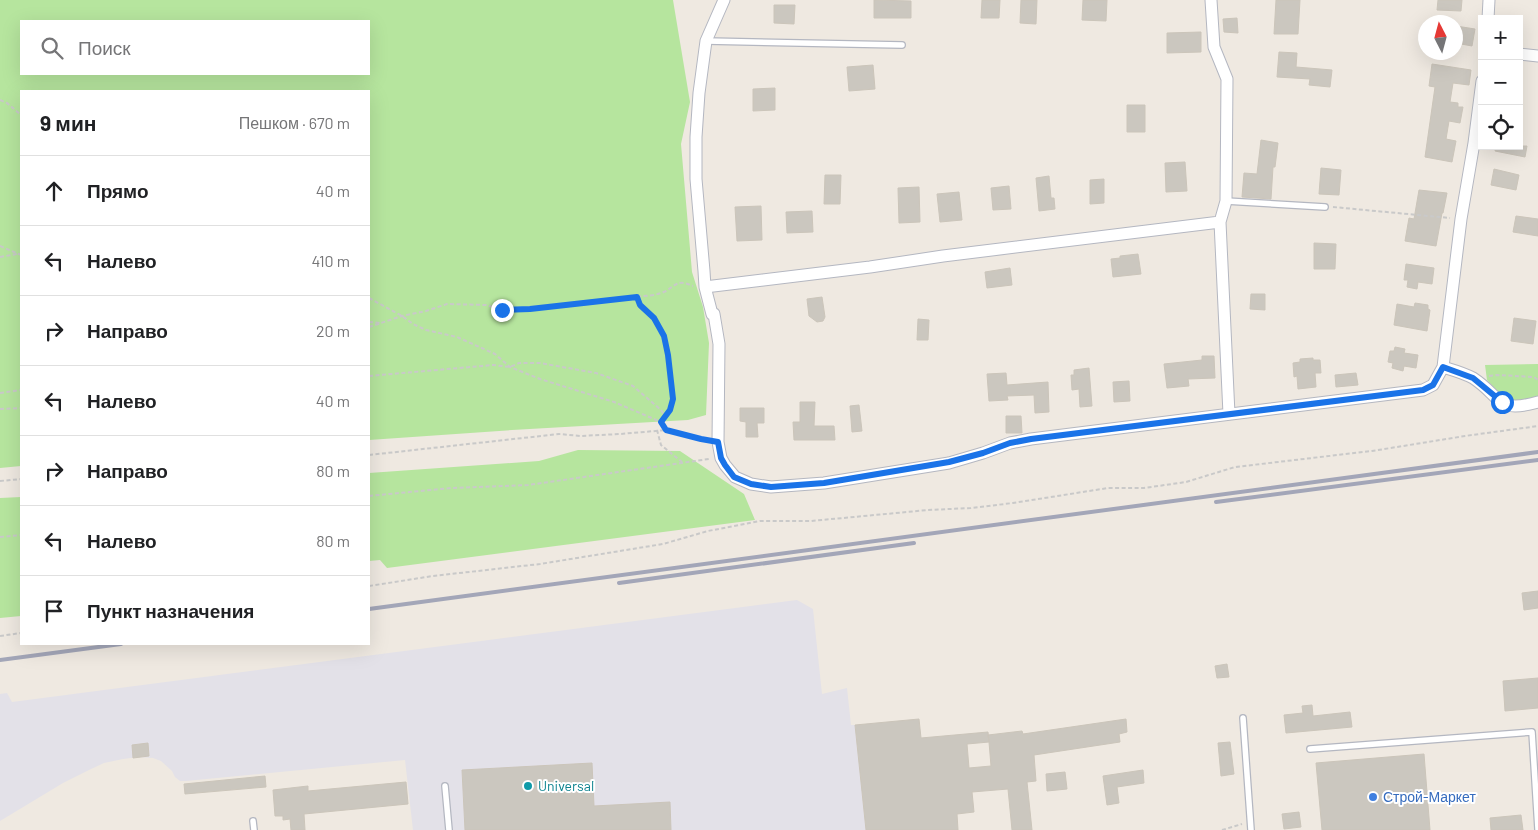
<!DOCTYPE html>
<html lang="ru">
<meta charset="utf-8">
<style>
body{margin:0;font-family:Barlow,sans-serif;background:#f6f6f6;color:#202124}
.controls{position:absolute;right:15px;top:15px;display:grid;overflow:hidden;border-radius:0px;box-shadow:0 5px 20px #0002}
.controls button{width:45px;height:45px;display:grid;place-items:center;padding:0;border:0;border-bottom:1px solid #e0e0e0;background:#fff;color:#202124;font:25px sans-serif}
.compass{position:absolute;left:1418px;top:15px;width:45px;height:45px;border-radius:50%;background:#fff;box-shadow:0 5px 20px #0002;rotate:354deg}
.stop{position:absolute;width:15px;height:15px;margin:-11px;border:4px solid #1a73e8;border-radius:50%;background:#fff}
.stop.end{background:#1a73e8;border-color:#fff;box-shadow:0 1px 5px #0008}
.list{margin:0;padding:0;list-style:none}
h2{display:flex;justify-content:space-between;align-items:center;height:65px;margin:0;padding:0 20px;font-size:21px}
h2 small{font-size:16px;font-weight:400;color:#757577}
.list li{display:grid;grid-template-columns:32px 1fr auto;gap:15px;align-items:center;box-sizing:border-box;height:70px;padding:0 20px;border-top:1px solid #e0e0e0}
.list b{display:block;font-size:19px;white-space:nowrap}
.list em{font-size:16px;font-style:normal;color:#757577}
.icon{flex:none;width:28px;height:28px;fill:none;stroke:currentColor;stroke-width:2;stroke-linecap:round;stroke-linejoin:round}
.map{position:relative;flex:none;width:1538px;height:830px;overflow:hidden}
.search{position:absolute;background:#fff;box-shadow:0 5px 20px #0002;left:20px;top:20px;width:350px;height:55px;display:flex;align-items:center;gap:12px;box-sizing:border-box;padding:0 18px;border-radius:0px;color:#757577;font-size:19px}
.panel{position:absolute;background:#fff;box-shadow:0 5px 20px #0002;left:20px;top:90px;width:350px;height:555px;border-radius:0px}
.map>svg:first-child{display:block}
.industrial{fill:#e3e1e8}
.green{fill:#b6e59e;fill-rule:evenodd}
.building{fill:#cbc7bf;stroke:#cbc5ba;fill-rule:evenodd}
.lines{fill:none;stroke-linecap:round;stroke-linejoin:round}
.service-casing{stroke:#b4b7c1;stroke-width:8}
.minor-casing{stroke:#b4b7c1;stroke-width:13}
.path{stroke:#c9c9c9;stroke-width:2;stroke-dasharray:4 2.5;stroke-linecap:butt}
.service{stroke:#fff;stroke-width:5.5}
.minor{stroke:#fff;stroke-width:11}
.rail{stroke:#a3a6b8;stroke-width:4}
.route{stroke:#1a73e8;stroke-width:6}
.culture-dot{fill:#0f9aa8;stroke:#fff;stroke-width:2}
.shop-dot{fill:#3f7fe0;stroke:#fff;stroke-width:2}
.labels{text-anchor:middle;stroke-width:4;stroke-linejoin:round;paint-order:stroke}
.culture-label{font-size:14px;fill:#0d838f;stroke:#fff;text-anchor:start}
.shop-label{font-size:14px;fill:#366cbe;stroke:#fff;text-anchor:start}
</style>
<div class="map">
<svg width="1538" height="830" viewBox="0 0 1538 830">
<rect width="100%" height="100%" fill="#efe9e1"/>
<path class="industrial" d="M797 600 813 609 822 694 847 688 851 725H855L866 830H413L405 760 186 781H180L175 777 172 771 161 761 153 758 139 757 123 759 104 763 89 770 63 783 0 821V694L7 693 12 702Z"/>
<path class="green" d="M0 0H673L690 102 681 144 692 272 703 307 709 343 706 415 688 420 512 430 369 440V91H21V466L0 468ZM369 21V74H21V21Z
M1538 364V408L1531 409 1511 403 1503 398 1487 380 1485 365Z
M578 450 680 451 744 494 755 520 387 568 380 560 369 561V473L539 461Z
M21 497V616L0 618V498Z"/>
<path class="building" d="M874 0 911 1V18H874Z
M982 0H1000L999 18H981Z
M1021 0H1037L1036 24 1020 23Z
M1083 0H1107L1106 21 1082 20Z
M1276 0H1300L1298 34H1274Z
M1438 0H1462L1461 11 1437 10Z
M774 5H795L794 24 774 23Z
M1237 18 1238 33 1224 32 1223 19Z
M1456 26 1475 29 1472 46 1456 43Z
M1201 32V52L1167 53V33Z
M1279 52 1297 53 1296 67 1332 70 1330 87 1309 85 1310 79 1277 77Z
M1432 64 1471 70 1469 85 1453 83 1450 102 1458 103V107H1463L1460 123 1449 121 1446 139 1456 141 1452 162 1425 157 1435 87 1429 86Z
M873 65 875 89 849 91 847 67Z
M775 88V110L753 111V89Z
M1127 105H1145V132H1127Z
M1261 140 1278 143 1275 167H1273L1271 199 1242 197 1244 173 1257 174Z
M1496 146H1527L1525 157 1495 151Z
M1185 162 1187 191 1166 192 1165 163Z
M1321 168 1341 170 1339 195 1319 194Z
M1494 169 1519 175 1516 190 1491 185Z
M825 175H841L840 204H824Z
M1049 176 1051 198H1054L1055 209 1039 211 1036 178Z
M1104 179V203L1090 204V180Z
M1009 186 1011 209 993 210 991 188Z
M919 187 920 222 899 223 898 188Z
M1419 190 1447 193 1443 213H1442L1436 246 1405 241 1409 218 1414 219Z
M959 192 962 220 940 222 937 194Z
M761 206 762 240 737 241 735 207Z
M812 211 813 232 787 233 786 212Z
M1516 216 1538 219V236L1513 232Z
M1314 243 1336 244 1335 269H1314Z
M1138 254 1141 274 1113 277 1111 259 1120 258V256Z
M1406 264 1434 268 1432 284 1418 282 1417 289 1407 287 1408 280H1404Z
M1010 268 1012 285 987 288 985 272Z
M1251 294H1265V310L1250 309Z
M822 297 825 317 823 321 817 322 809 316 807 299Z
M1415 303 1428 305V309L1430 310 1427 331 1394 325 1397 304 1414 307Z
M1514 318 1536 321 1533 344 1511 341Z
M918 319 929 320 928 340H917Z
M1395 347 1405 349 1404 353 1418 355 1416 368 1404 366 1403 371 1392 368 1393 363 1388 362 1390 351H1394Z
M1202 356H1214L1215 378 1188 379 1189 386 1167 388 1164 364 1202 360Z
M1313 358V360H1320L1321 373H1315L1316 387 1298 389 1297 376 1294 377 1293 363 1300 362V359Z
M1089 368 1092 406 1080 407 1079 389 1072 390 1071 375H1074V370Z
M1006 373 1007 385 1048 382 1049 412 1035 413 1034 395 1007 396 1008 400 989 401 987 374Z
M1356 373 1358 385 1336 387 1335 375Z
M1129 381 1130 401 1114 402 1113 382Z
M800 402H815L814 426H834L835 440H794L793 422H800Z
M859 405 862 431 852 432 850 406Z
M740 408H764V423H757L758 437H746V422L740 421Z
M1006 416H1021L1022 433H1006Z
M1538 591V608L1524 610 1522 593Z
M1227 664 1229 677 1217 678 1215 666Z
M1538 678V708L1505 711 1503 681Z
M1312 705 1313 716 1350 712 1352 727 1286 733 1284 715 1303 713 1302 706Z
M919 719 921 738 988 732 989 742 988 735 1022 731 1023 734 1126 719 1127 732 1119 734 1120 742 1034 755 1036 781 1027 782 1032 830H1012L1008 789 972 792 974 812 957 814 958 830H866L855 725ZM989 742 991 766 969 768 967 744Z
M1230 742 1234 774 1221 776 1218 743Z
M148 743 149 756 133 758 132 745Z
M1424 754 1430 830H1322L1316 763Z
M592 763 594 806 670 802 671 830H465L462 770Z
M1143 770 1144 783 1117 787 1119 803 1107 805 1103 776Z
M1065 772 1067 789 1047 791 1046 774Z
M265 776 266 787 185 794 184 784Z
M406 782 408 804 304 814 305 830H291L290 819 283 820V816H275L273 790 308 786V791Z
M1299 812 1301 827 1284 829 1282 814Z
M1521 815 1523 830H1491L1490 818Z"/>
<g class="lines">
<g class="service-casing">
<path id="service" d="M706 41 902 45
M1226 201 1325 207
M1243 718 1251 830
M1310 749 1532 732 1538 829
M445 786 449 830
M253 821 254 830"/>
</g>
<g class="minor-casing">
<path id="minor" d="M724 0 706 41 699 93 696 137V179L704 271 705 287 712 314H714L719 344 718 442 721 458 725 465 735 477 751 484 771 487 824 483 949 463 983 453 1010 443 1031 439 1423 390 1433 385 1443 367 1461 219 1474 143 1482 81
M1211 0 1214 47 1227 79 1226 201 1220 222
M1488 19 1489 0
M1519 54 1538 56
M705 287 870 267 943 256 1220 222 1229 414
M1443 367C1453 370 1464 373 1473 378 1502 397 1496 414 1538 402"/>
</g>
<path class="path" d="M0 100 7 103 21 115
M1333 207 1450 218
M0 246 21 255
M0 257 17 254
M369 298 402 316 413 324 426 330 457 337 495 354 510 367 540 379 614 402 661 422 667 430
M637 298 640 305 654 318 664 336 668 355 673 399 670 410 665 416
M369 322 381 323
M369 327 402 316 426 311 447 304 486 305 502 310 654 295C658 294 662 293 666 291 678 283 679 280 693 286
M369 376 493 365 510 367 519 363H540L596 373 633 386 661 410 665 416 661 422
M1489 376 1497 375 1534 377 1538 380
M0 393 21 390
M0 409 21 408
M657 430 661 445 682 462
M369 455 559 434 580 436 620 434 667 430 706 440
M0 481 21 479
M369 496 451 488 528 485 709 459
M0 537 21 535
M369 586 433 576 540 564 663 544 708 531 760 521H811L928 510 971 508 1013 503 1108 488H1144L1186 482 1235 467 1372 451 1465 436 1538 426
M0 636 21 633
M1222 830 1242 824"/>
<use href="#service" class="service"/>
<use href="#minor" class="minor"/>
<path class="rail" d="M1216 502 1538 460
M619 583 914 543
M369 609 1538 452
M0 660 121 644"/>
</g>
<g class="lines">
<path class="route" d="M502 310 530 309 637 297 640 305 654 318 664 336 668 355 673 399 670 410 661 422 666 430 701 439 718 442 721 458 725 465 734 477 751 484 771 487 824 483 949 462 983 453 1010 443 1031 439 1423 390 1433 385 1443 367 1473 378 1502 402"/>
</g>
<circle class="culture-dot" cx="528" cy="786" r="5"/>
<circle class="shop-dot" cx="1373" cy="797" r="5"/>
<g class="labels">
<g class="culture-label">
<text x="538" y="791">Universal</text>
</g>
<g class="shop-label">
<text x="1383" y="802">Строй-Маркет</text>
</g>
</g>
</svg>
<div class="controls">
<button>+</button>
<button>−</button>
<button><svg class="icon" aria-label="locate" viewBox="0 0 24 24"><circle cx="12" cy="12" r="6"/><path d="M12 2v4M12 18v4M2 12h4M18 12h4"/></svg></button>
</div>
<svg class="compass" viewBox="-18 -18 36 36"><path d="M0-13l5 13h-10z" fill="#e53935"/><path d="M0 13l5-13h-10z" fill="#757577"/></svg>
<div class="stop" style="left:1502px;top:402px"></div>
<div class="stop end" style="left:502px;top:310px"></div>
<div class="search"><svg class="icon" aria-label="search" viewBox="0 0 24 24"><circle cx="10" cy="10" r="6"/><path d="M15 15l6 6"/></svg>Поиск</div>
<section class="panel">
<h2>9 мин<small>Пешком · 670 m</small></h2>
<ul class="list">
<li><svg class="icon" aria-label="ahead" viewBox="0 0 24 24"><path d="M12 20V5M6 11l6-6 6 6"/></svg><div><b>Прямо</b></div><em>40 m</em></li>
<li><svg class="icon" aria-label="left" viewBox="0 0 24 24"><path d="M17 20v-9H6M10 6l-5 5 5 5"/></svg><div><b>Налево</b></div><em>410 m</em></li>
<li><svg class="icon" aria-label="right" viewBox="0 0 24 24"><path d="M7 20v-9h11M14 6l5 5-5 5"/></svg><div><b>Направо</b></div><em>20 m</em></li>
<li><svg class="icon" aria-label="left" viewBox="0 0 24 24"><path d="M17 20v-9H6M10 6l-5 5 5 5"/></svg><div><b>Налево</b></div><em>40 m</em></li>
<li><svg class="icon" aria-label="right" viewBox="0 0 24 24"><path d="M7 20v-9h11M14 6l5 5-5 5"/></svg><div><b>Направо</b></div><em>80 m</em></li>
<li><svg class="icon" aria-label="left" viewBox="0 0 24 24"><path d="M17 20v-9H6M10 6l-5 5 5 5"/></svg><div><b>Налево</b></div><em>80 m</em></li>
<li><svg class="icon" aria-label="arrive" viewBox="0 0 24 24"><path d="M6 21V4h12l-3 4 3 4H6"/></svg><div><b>Пункт назначения</b></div></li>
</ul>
</section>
</div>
